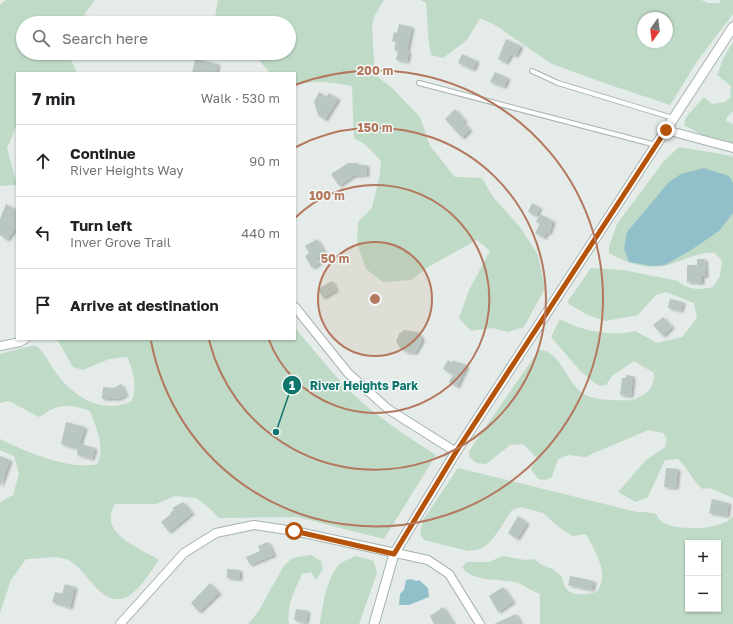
<!DOCTYPE html>
<meta charset="utf-8">
<style>
body{margin:0;font-family:"Golos Text",sans-serif;background:#f2f2f2;color:#202124}
.controls{position:absolute;right:12px;bottom:12px;display:grid;overflow:hidden;border-radius:0px;box-shadow:0 1px 3px #0004}
.controls button{width:36px;height:36px;display:grid;place-items:center;padding:0;border:0;border-bottom:1px solid #e0e0e0;background:#fff;color:#202124;font:20px sans-serif}
.compass{position:absolute;left:637px;top:12px;width:36px;height:36px;border-radius:50%;background:#fff;box-shadow:0 1px 3px #0004;rotate:194deg}
.stop{position:absolute;width:12px;height:12px;margin:-9px;border:3px solid #b45309;border-radius:50%;background:#fff}
.stop.end{background:#b45309;border-color:#fff;box-shadow:0 1px 4px #0008}
.list{margin:0;padding:0;list-style:none}
h2{display:flex;justify-content:space-between;align-items:center;height:52px;margin:0;padding:0 16px;font-size:17px}
h2 small{font-size:13px;font-weight:400;color:#757577}
.list li{display:grid;grid-template-columns:26px 1fr auto;gap:12px;align-items:center;box-sizing:border-box;height:72px;padding:0 16px;border-top:1px solid #e0e0e0}
.list b{display:block;font-size:15px;white-space:nowrap}
.list p{margin:0;font-size:13px;white-space:nowrap;color:#757577}
.list em{font-size:13px;font-style:normal;color:#757577}
.icon{flex:none;width:22px;height:22px;fill:none;stroke:currentColor;stroke-width:2;stroke-linecap:round;stroke-linejoin:round}
.map{position:relative;flex:none;width:733px;height:624px;overflow:hidden}
.search{position:absolute;background:#fff;box-shadow:0 1px 3px #0004;left:16px;top:16px;width:280px;height:44px;display:flex;align-items:center;gap:10px;box-sizing:border-box;padding:0 14px;border-radius:22px;color:#757577;font-size:15px}
.panel{position:absolute;background:#fff;box-shadow:0 1px 3px #0004;left:16px;top:72px;width:280px;height:268px;border-radius:0px}
.map>svg:first-child{display:block}
.green{fill:#bfdac7;fill-rule:evenodd}
.water{fill:#92c0ca}
.building{fill:#b9c6c1;filter:url(#shadow)}
.lines{fill:none;stroke-linecap:round;stroke-linejoin:round}
.service-casing{stroke:#a7b3af;stroke-width:6}
.minor-casing{stroke:#a7b3af;stroke-width:10}
.tertiary-casing{stroke:#a7b3af;stroke-width:11}
.service{stroke:#fff;stroke-width:4}
.minor{stroke:#fff;stroke-width:8}
.tertiary{stroke:#fff;stroke-width:9}
.route{stroke:#b45309;stroke-width:5}
.ring{fill:none;stroke:#b3785e;stroke-width:2}
.centre{fill:#b3785e;stroke:#f4f8f6;stroke-width:2}
.ring-label{font-size:12px;text-anchor:middle;font-weight:bold;fill:#b3785e;stroke:#f4f8f6;stroke-width:3;stroke-linejoin:round;paint-order:stroke}
.leader{fill:none;stroke:#0f766e;stroke-width:1.5}
.callout-dot{fill:#0f766e;stroke:#f4f8f6;stroke-width:1.5}
.mark-label{font-size:12px;text-anchor:middle;font-weight:bold;fill:#fff}
.callout-label{font-size:12px;text-anchor:middle;font-weight:bold;fill:#0f766e;stroke:#f4f8f6;stroke-width:3;stroke-linejoin:round;paint-order:stroke}
</style>
<div class="map">
<svg width="733" height="624" viewBox="0 0 733 624">
<defs>
<filter id="shadow"><feDropShadow dx="2.5" dy="1.5" stdDeviation="1" flood-color="#0004"/></filter>
</defs>
<rect width="100%" height="100%" fill="#e4ebe8"/>
<path class="green" d="M6 0H95L86 12 81 23H23V53H68L77 73H17V124L7 148 17 185 0 186V5Z
M218 0H384L375 15 372 26 374 62 379 78 392 88 420 117 430 146 455 177 482 178 493 197 520 227 538 255 545 288 524 327 508 332 493 328 471 331 459 318 469 290 490 251 477 240 428 267 411 280 383 282 366 269 357 243 358 222 372 208 380 174 381 161 366 145 354 138 352 86C335 83 312 79 295 85V73H270L258 59 224 53H289V23H214Z
M420 0H701L708 3H719L721 0H733V14L698 60 670 105 607 84 552 64 495 25 480 18 467 40 443 58 431 55C427 38 428 21 426 3ZM643 18H667V42H643Z
M733 42V112L727 117 726 121 733 124V143L731 144 702 135 684 125 686 117 704 97 712 104 725 102 730 98 731 86 717 75 724 57Z
M679 147 733 156V498L710 488 703 489C693 482 688 468 678 459L665 460 648 497 636 502 618 492 646 460 665 447 667 439 663 433 648 430 585 457 569 455 558 459 552 477 546 480 538 479 531 469 537 458 523 444 510 445 486 464 477 463 470 458 469 451 539 350C563 351 566 386 586 395 594 399 604 400 613 400 623 400 631 402 639 397 651 391 654 386 654 373L634 361 612 376 606 385 600 386C579 374 567 354 551 337L560 319C582 331 611 337 635 331L657 343 682 337 697 318 694 303 666 292 656 295 638 315 605 321 588 315 569 304 568 301 591 268 623 270 678 281C686 290 702 290 713 287L720 276 722 261 715 253C702 251 689 258 677 262 652 272 631 265 609 253V247L617 224 664 161Z
M295 328C317 354 338 381 363 403 386 423 411 439 436 455L384 539 297 517 219 518 207 506 196 498 175 496 156 504H115C97 533 139 548 159 560 140 587 122 620 91 582 83 573 77 564 66 559 55 555 37 559 26 559L11 580 0 613V502L13 495 19 474 14 456 0 450V439C24 451 71 471 97 464 106 448 96 427 90 411 80 407 65 404 55 408 49 410 45 414 39 417L9 401 0 403V354C5 353 34 344 36 346 44 351 49 363 54 370 71 395 101 416 132 401 137 387 134 371 127 357L109 359 83 370 73 367 57 339H295Z
M458 468 637 512H644L656 514C658 517 659 520 662 522 676 531 723 531 733 516V624H540V594C532 591 525 586 518 583 501 578 473 583 462 567L467 562H489L503 556 525 560 534 559 542 565 553 569 562 577C565 598 581 596 597 592 610 572 595 552 586 534L573 536 560 528 543 513 521 507 512 510 497 533 489 543 480 549 468 551 424 540 420 534 423 520ZM688 543H718V609H688Z
M311 555 321 561 323 569 316 580 311 572 302 574C295 590 286 606 289 624H248L258 612 283 567 292 558Z
M356 556 374 561 377 573 359 624H320C322 608 327 579 337 567 341 561 350 559 356 556Z"/>
<path class="water" d="M704 168 729 176 733 183V213L719 231 691 250 665 265 652 266 629 262 624 249 627 232 669 182 681 174Z
M410 579 417 581 419 580 428 588 429 597 409 605H399L400 594 404 590 406 580Z"/>
<path class="building" d="M399 24 412 27 407 51H409L407 62 396 60 398 51 394 50 396 42 392 41 394 32 397 33Z
M506 39 521 46 516 56 511 54 506 63 498 59Z
M462 54 477 61 473 70 458 63Z
M195 59 218 64 216 73 198 71 192 73Z
M495 72 508 78 504 87 490 82Z
M319 92 326 97 329 93 338 99 325 120 318 115 314 102Z
M455 109 465 121 463 122 470 130 462 138 445 119Z
M348 163H358V165H367V175L353 176 339 186 331 174Z
M532 203 540 208 536 216 528 212Z
M6 204 17 210V223L14 227 16 228 7 240 0 235V219Z
M540 214 553 221 549 234 547 232 544 238 535 233 540 224 536 222Z
M317 239 325 253 317 258 320 263 312 268 305 256 309 253 305 246Z
M697 259H705L706 276H702V283L687 282V265H697Z
M332 281 336 290 323 298 318 289Z
M670 299 683 302 681 311 668 308Z
M663 317 672 327 663 336 653 325Z
M403 330 417 332 421 336 422 341 415 353 406 352 400 348 396 341 400 332 402 333Z
M448 360 452 363 453 360 458 363 459 362 467 366 457 387 449 382 453 375 443 369Z
M626 375 633 376 631 396 620 395 622 378H626Z
M121 384 126 395 118 399H102L103 387 114 388Z
M66 422 85 427 80 444 95 448 92 459 77 455 78 449 61 444Z
M0 456 10 460 1 485H0Z
M666 468 678 469 676 488 664 487Z
M712 499 729 503 727 516 709 513Z
M183 502 192 513 169 532 161 522 171 514 170 513 174 510 172 508Z
M518 516 527 523 517 539 508 533Z
M268 542 274 555 250 565 246 557 260 551 258 546Z
M227 569 240 570V579L227 578Z
M570 576 594 581 592 590 568 585Z
M210 583 219 593 199 612 191 603Z
M65 584 75 587 70 608 52 602 55 592 62 594Z
M503 587 513 602 498 612 489 596Z
M443 607 454 624H434L430 616Z
M296 609 308 611 306 623 294 620Z
M516 614 521 624H494Z"/>
<g class="lines">
<g class="service-casing">
<path id="service" d="M532 71 558 83 673 118
M419 83 656 145"/>
</g>
<g class="minor-casing">
<path id="minor" d="M666 130 733 148
M295 307 348 373 388 409 456 452
M0 346 20 342 25 339
M120 624 184 553 216 533 254 525 294 531 428 560 449 574 480 624"/>
</g>
<g class="tertiary-casing">
<path id="tertiary" d="M374 624 394 554 456 452 733 27"/>
</g>
<use href="#service" class="service"/>
<use href="#minor" class="minor"/>
<use href="#tertiary" class="tertiary"/>
</g>
<g class="lines">
<path class="route" d="M294 531 394 554 456 452 666 130"/>
</g>
<circle cx="375" cy="299" r="57" fill="#b3785e" fill-opacity=".12"/>
<g class="ring">
<circle cx="375" cy="299" r="57"/>
<path d="M295 218A114 114 0 1 1 269 340"/>
<path d="M296 147A171 171 0 1 1 209 340"/>
<path d="M295 85A228 228 0 1 1 151 341"/>
</g>
<circle cx="375" cy="299" r="6" class="centre"/>
<g class="ring-label">
<text x="375" y="75">200 m</text>
<text x="375" y="132">150 m</text>
<text x="327" y="200">100 m</text>
<text x="335" y="263">50 m</text>
</g>
<path class="leader" d="M276 432L292 385"/>
<g class="callout-dot">
<circle cx="276" cy="432" r="4"/>
<circle cx="292" cy="385" r="10"/>
</g>
<g class="mark-label">
<text x="292" y="390">1</text>
</g>
<g class="callout-label">
<text x="364" y="390">River Heights Park</text>
</g>
</svg>
<div class="controls">
<button>+</button>
<button>−</button>
</div>
<svg class="compass" viewBox="-18 -18 36 36"><path d="M0-13l5 13h-10z" fill="#e53935"/><path d="M0 13l5-13h-10z" fill="#757577"/></svg>
<div class="stop" style="left:294px;top:531px"></div>
<div class="stop end" style="left:666px;top:130px"></div>
<div class="search"><svg class="icon" aria-label="search" viewBox="0 0 24 24"><circle cx="10" cy="10" r="6"/><path d="M15 15l6 6"/></svg>Search here</div>
<section class="panel">
<h2>7 min<small>Walk · 530 m</small></h2>
<ul class="list">
<li><svg class="icon" aria-label="ahead" viewBox="0 0 24 24"><path d="M12 20V5M6 11l6-6 6 6"/></svg><div><b>Continue</b><p>River Heights Way</p></div><em>90 m</em></li>
<li><svg class="icon" aria-label="left" viewBox="0 0 24 24"><path d="M17 20v-9H6M10 6l-5 5 5 5"/></svg><div><b>Turn left</b><p>Inver Grove Trail</p></div><em>440 m</em></li>
<li><svg class="icon" aria-label="arrive" viewBox="0 0 24 24"><path d="M6 21V4h12l-3 4 3 4H6"/></svg><div><b>Arrive at destination</b></div></li>
</ul>
</section>
</div>
